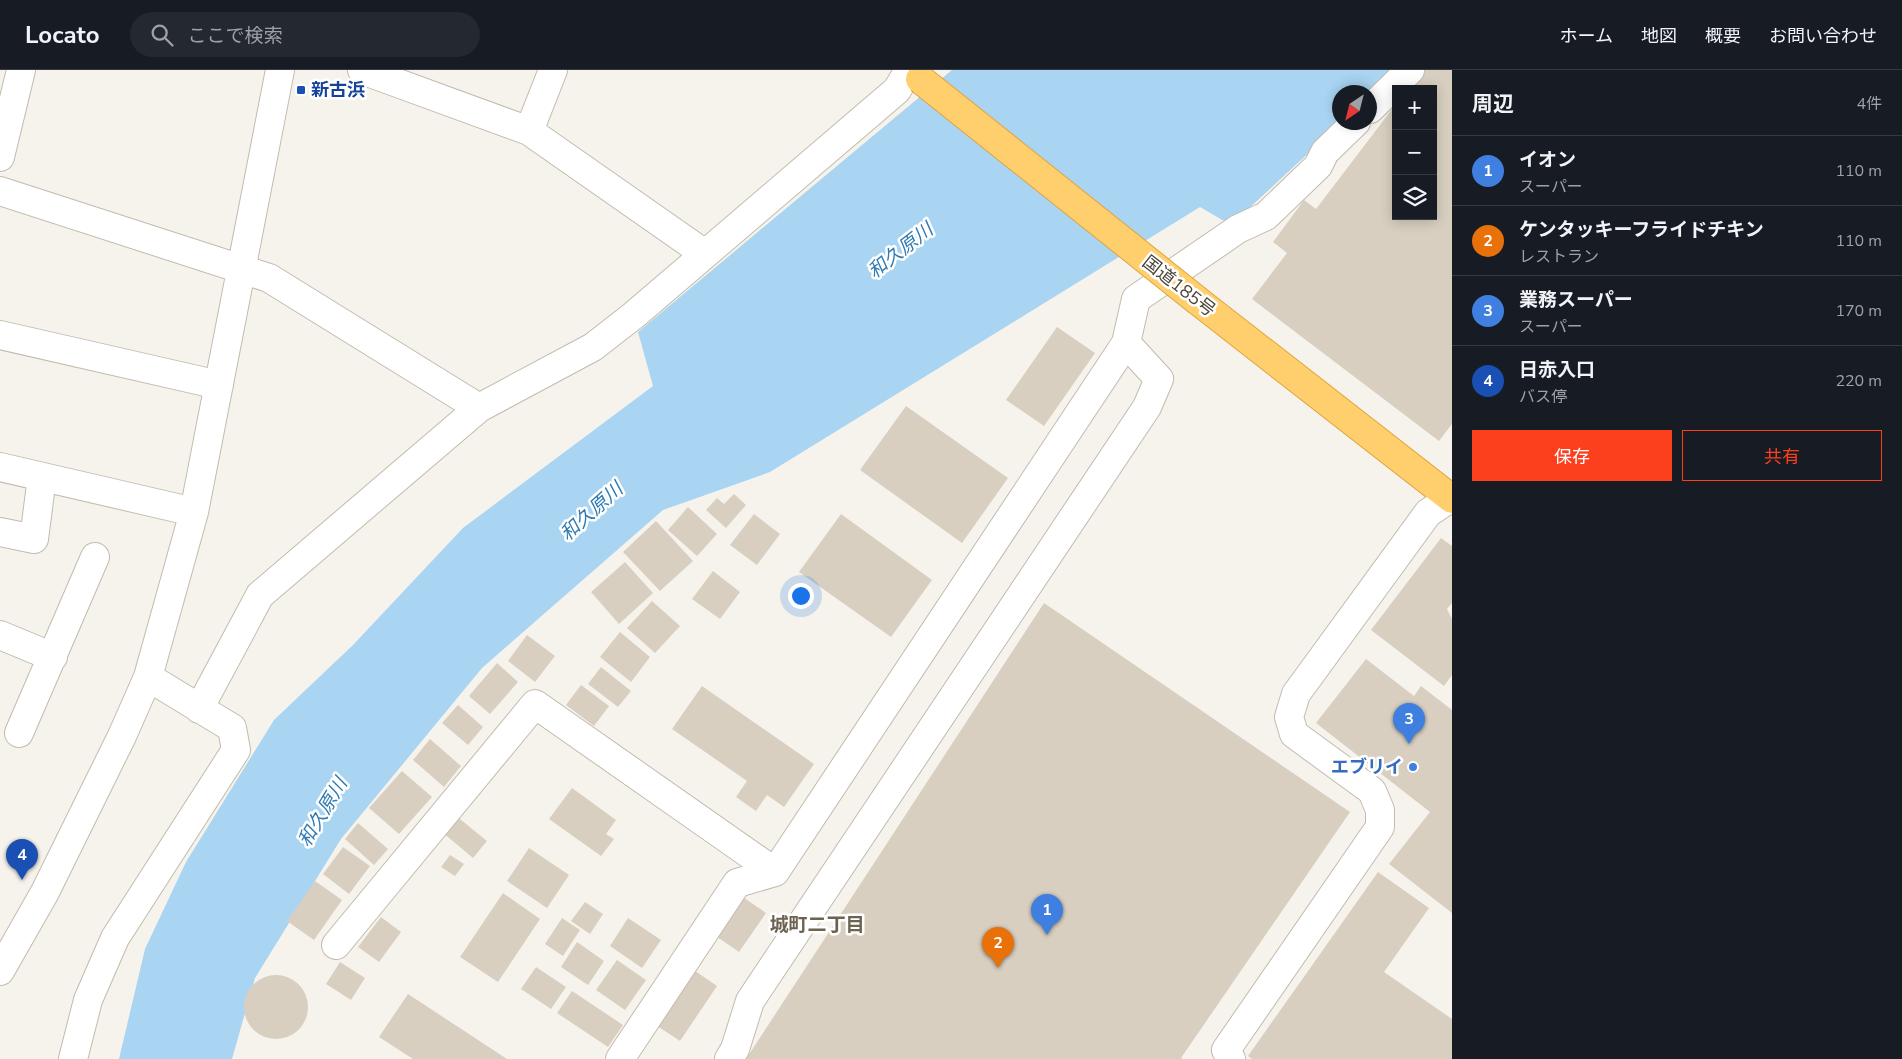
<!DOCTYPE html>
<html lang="ja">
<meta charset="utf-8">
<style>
body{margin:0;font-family:"Nunito Sans","Noto Sans JP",sans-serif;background:#242831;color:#f1f3f6}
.controls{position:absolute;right:15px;top:15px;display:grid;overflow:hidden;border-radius:0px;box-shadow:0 2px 12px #0003}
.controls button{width:45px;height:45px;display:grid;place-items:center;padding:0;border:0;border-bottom:1px solid #363941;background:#171b24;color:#f1f3f6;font:25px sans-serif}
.compass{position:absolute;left:1332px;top:15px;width:45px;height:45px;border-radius:50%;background:#171b24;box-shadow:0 2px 12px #0003;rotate:215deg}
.you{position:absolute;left:800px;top:525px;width:18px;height:18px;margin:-12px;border:4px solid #fff;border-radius:50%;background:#1a73e8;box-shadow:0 0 0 8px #1a73e833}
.badge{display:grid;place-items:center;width:32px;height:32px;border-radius:50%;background:#fc3f1d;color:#fff;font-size:16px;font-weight:700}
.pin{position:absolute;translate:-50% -41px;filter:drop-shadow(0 1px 2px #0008)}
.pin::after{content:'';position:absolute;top:26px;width:18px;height:15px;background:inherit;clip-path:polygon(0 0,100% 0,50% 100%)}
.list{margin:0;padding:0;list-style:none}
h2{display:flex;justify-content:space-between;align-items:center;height:65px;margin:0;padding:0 20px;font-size:21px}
h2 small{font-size:16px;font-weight:400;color:#9ea1a6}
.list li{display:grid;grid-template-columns:32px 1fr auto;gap:15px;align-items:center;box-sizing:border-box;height:70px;padding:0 20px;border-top:1px solid #363941}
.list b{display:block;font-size:19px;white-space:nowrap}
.list p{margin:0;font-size:16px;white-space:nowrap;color:#9ea1a6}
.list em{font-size:16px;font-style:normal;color:#9ea1a6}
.actions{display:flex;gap:10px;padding:15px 20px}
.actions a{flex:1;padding:11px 0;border:1px solid #fc3f1d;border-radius:0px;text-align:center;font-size:18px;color:#fc3f1d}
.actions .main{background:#fc3f1d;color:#fff}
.icon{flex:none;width:28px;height:28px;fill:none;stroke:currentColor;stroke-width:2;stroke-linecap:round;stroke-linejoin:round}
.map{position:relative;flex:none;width:1452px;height:989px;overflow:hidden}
header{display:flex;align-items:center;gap:30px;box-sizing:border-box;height:70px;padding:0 25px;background:#171b24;border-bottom:1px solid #363941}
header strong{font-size:24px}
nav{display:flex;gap:28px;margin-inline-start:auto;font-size:18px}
.search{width:350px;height:45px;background:#242831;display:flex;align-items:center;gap:12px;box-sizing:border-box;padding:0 18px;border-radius:28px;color:#9ea1a6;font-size:19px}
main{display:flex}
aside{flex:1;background:#171b24}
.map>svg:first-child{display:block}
.water{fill:#a9d4f2}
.building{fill:#d8cfc1}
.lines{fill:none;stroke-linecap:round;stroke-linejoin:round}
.minor-casing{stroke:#c2bbae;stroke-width:30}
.highway-casing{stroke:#e0a43c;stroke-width:30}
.minor{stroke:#fff;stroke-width:28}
.highway{stroke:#ffcf6e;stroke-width:28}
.highway-bridge-casing{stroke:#e0a43c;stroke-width:30;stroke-linecap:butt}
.highway-bridge{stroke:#ffcf6e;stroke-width:28}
.transit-dot{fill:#1a4fb4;stroke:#fff;stroke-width:2}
.shop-dot{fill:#3f7fe0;stroke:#fff;stroke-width:2}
.labels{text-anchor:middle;stroke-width:5;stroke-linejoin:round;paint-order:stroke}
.transit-label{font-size:18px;font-weight:bold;fill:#164399;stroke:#fff;text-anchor:start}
.street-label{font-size:18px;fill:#4b4439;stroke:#fff}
.shop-label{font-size:18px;font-weight:bold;fill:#366cbe;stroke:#fff;text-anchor:end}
.water-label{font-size:19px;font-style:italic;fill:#2e7ab2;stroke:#fff}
.neighbourhood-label{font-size:19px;font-weight:bold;fill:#6e6250;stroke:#fff}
</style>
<header>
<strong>Locato</strong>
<div class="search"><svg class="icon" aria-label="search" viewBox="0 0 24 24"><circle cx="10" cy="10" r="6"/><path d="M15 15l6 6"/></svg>ここで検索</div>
<nav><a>ホーム</a><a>地図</a><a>概要</a><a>お問い合わせ</a></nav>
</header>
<main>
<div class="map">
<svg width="1452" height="989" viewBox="0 0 1452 989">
<rect width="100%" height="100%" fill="#f6f3ec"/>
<path class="water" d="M952 0H1397L1370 22H1340V52L1341 53 1231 155 1200 137 770 402 663 440 482 598 341 769 255 908 232 989H119L145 879 186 792 274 650 353 575 463 458 653 316 638 262Z"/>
<path class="building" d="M1422 0H1452V354L1439 371 1252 229 1287 183 1273 172 1304 130 1316 139 1396 34V146H1433V19H1408Z
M1057 257 1095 283 1044 356 1006 330Z
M906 336 1008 408 962 473 860 400Z
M734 424 746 435 726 458 706 440 717 428 724 434Z
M688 437 717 464 697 486 668 460Z
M754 444 780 464 757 495 730 475Z
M841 444 932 510 891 567 799 502Z
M656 451 693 491 660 521 623 482Z
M1441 468 1452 476V533L1447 539 1452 549V605L1444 616 1371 560Z
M625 492 653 523 619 554 591 522Z
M713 501 740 522 720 549 692 529Z
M652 531 680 556 655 583 627 558Z
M1044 533 1350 742 1181 988 1183 989H746Z
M620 562 650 587 631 612 600 587Z
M527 565 555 586 535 612 508 591Z
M1366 589 1414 626 1421 616 1452 640V843L1389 794 1430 742 1316 653Z
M497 593 518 612 490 644 469 626Z
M601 597 631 621 618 637 588 614Z
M581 615 609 636 594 656 566 635Z
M702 616 814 694 784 737 767 725 756 741 736 727 747 711 672 659Z
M458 635 483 657 468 675 442 653Z
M430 669 461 696 444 717 413 690Z
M402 701 432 727 399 764 369 738Z
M572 718 616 750 606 764 614 769 601 786 549 749Z
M455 745 487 771 473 788 442 762Z
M358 753 388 779 374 795 345 769Z
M343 777 370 796 349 824 323 804Z
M529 778 569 805 547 838 507 811Z
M450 785 464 794 455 806 441 797Z
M1378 802 1429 838 1384 902 1452 949V989H1252L1248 986Z
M315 811 342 830 314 870 287 851Z
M503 823 540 849 498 912 460 887Z
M737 823 766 843 739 882 710 862Z
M585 832 603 844 590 864 571 851Z
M381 847 401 862 379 892 358 877Z
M562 848 580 860 563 886 545 874Z
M628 848 661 870 642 898 610 876Z
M577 872 604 891 588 915 561 897Z
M617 890 646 910 625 940 596 920Z
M340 892 365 908 351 930 326 914Z
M688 896 717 916 680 971 651 952Z
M536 897 566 917 551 939 521 919Z
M244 937a32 32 0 1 1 64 0a32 32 0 1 1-64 0Z
M572 921 623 955 608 977 557 943Z
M408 924 507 989H413L379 967Z"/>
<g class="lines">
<g class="minor-casing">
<path id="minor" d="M362 0 529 61 705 184
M1370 39 1410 0
M529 61 553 0
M0 87 21 0
M0 121 269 208 479 338
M0 265 219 315
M0 397 194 442
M0 462 34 469 42 407
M0 565 53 587
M199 639 260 525 479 338 593 277 634 245 897 20 909 0
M19 663 95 487
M336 875 535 634 775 802
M0 901 45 822 122 666 148 607 194 442 280 0
M73 989 88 930 115 868 236 680 232 658 148 607
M620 989 737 813 775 802 1126 273 1136 229 1238 159 1266 146 1318 96 1325 82 1356 52
M729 989 735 979 750 931 1147 337 1159 309 1126 273
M1231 989 1226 980 1380 757V740L1372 721 1294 664 1289 647 1296 624 1428 443 1452 427"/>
</g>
<g class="highway-casing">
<path id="highway" d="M1198 231 1452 429"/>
</g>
<use href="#minor" class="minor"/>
<use href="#highway" class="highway"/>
<g class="highway-bridge-casing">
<path id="highway-bridge" d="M920 9 1198 231"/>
</g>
<use href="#highway-bridge" class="highway-bridge"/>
</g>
<rect class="transit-dot" x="296" y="15" width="10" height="10" rx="2.5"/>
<circle class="shop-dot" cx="1413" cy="697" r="5"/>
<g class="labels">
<g class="transit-label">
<text x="311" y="26">新古浜</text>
</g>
<g class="street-label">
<text transform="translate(1179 216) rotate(38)" y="6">国道185号</text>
</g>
<g class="shop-label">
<text x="1403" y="703">エブリイ</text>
</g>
<g class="water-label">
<text transform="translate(900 180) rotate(-38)" y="7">和久原川</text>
<text transform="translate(591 441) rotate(-42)" y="7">和久原川</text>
<text transform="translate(322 742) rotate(-59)" y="7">和久原川</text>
</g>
<g class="neighbourhood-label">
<text x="817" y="861">城町二丁目</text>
</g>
</g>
</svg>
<div class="controls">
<button>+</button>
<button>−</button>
<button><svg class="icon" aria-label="layers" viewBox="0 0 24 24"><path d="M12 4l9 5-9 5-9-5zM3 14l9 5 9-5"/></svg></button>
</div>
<svg class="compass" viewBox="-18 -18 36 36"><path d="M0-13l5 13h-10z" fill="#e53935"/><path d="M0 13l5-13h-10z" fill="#9ea1a6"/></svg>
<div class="you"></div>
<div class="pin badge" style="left:1047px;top:865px;background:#3f7fe0">1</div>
<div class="pin badge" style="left:998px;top:898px;background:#e8710a">2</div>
<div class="pin badge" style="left:1409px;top:674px;background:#3f7fe0">3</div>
<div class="pin badge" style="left:22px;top:810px;background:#1a4fb4">4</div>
</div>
<aside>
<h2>周辺<small>4件</small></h2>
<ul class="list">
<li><span class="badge" style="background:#3f7fe0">1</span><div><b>イオン</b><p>スーパー</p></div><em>110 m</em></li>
<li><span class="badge" style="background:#e8710a">2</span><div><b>ケンタッキーフライドチキン</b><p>レストラン</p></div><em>110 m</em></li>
<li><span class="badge" style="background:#3f7fe0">3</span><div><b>業務スーパー</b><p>スーパー</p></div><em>170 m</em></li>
<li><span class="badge" style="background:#1a4fb4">4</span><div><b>日赤入口</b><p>バス停</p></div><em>220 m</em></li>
</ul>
<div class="actions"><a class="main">保存</a><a>共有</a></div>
</aside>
</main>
